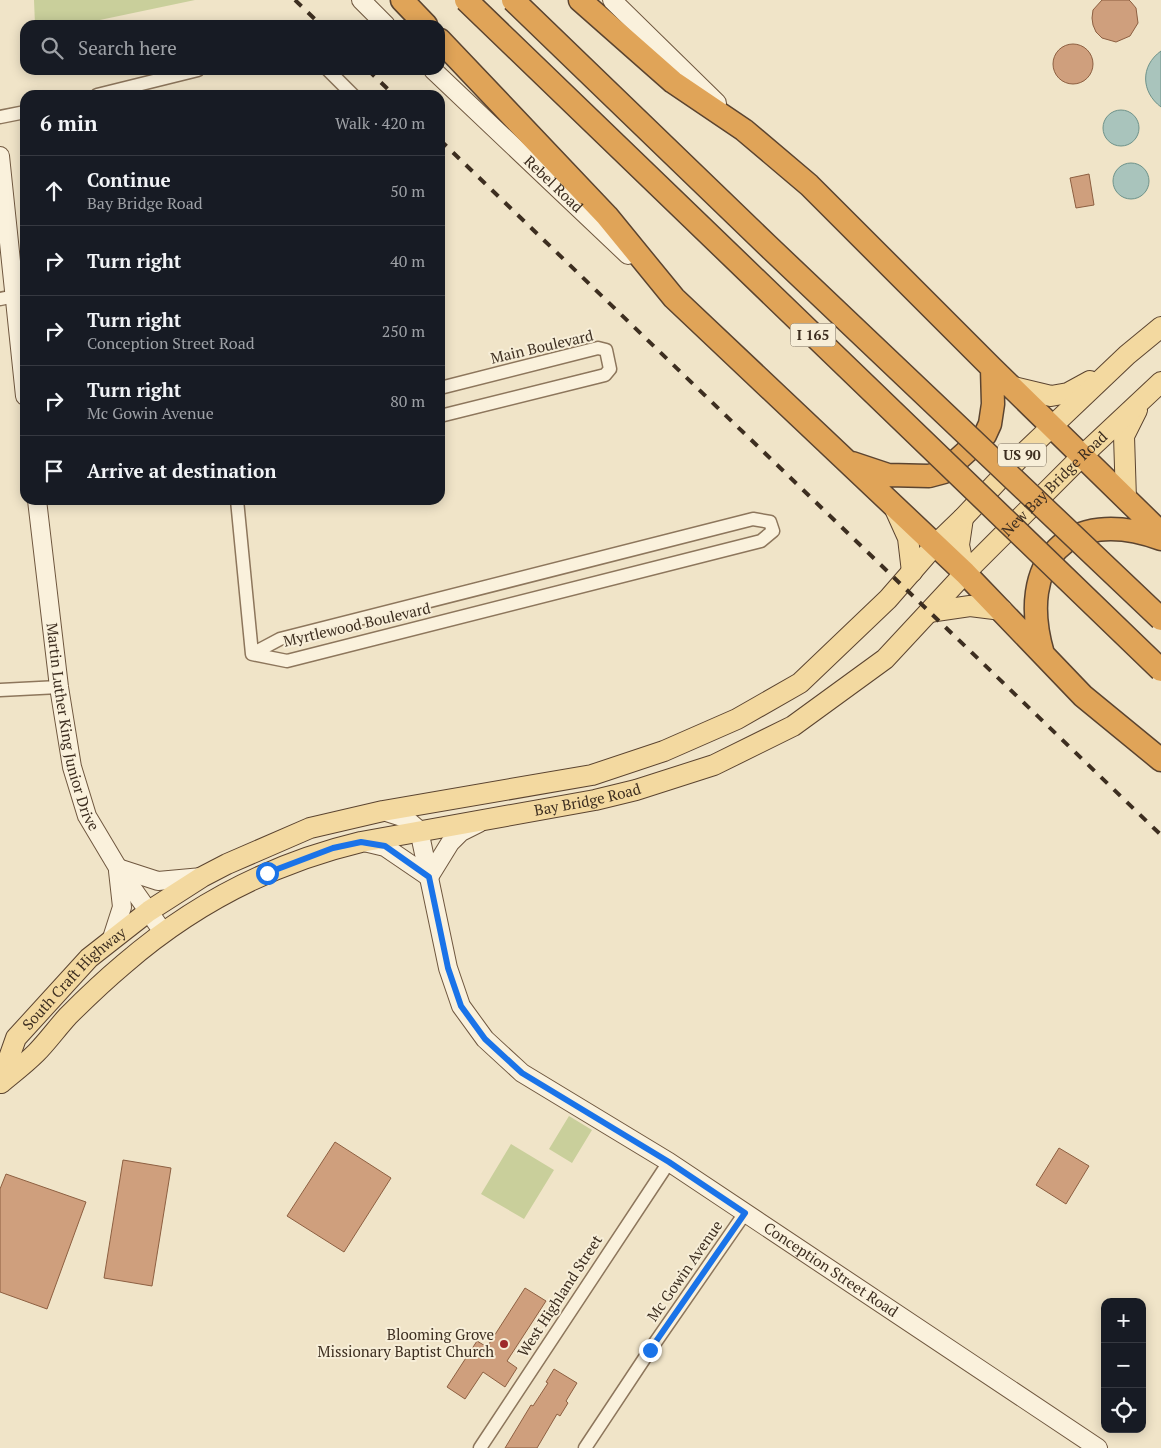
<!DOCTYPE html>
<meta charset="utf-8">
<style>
body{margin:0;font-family:"PT Serif",serif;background:#242831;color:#f1f3f6}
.controls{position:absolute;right:15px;bottom:15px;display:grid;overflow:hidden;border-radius:10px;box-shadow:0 2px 12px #0003}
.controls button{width:45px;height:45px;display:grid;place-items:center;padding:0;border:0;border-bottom:1px solid #363941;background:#171b24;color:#f1f3f6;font:25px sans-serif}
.stop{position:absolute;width:15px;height:15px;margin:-11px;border:4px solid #1a73e8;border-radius:50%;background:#fff}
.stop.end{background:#1a73e8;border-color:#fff;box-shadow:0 1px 5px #0008}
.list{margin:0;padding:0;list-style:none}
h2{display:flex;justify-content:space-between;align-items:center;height:65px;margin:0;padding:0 20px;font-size:21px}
h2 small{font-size:16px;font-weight:400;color:#9ea1a6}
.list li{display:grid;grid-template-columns:32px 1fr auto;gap:15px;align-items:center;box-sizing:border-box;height:70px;padding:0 20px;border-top:1px solid #363941}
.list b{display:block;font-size:19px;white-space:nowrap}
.list p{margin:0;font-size:16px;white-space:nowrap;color:#9ea1a6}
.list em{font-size:16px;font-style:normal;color:#9ea1a6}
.icon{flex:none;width:28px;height:28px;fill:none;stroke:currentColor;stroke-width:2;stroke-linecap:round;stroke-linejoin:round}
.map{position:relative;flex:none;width:1161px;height:1448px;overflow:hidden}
.search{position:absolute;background:#171b24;box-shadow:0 2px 12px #0003;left:20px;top:20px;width:425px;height:55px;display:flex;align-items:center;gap:12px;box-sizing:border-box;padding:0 18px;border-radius:15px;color:#9ea1a6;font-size:19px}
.panel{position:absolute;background:#171b24;box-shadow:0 2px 12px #0003;left:20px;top:90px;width:425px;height:415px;border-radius:15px}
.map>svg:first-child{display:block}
.green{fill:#c9cf9b}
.water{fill:#a9c4bc;stroke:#6f938a}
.building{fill:#cf9f7d;stroke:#8d5f41}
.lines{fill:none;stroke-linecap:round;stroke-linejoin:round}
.street-casing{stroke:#8d765c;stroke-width:15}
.secondary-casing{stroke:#6f573f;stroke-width:20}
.primary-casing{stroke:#5b4430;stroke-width:22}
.highway-casing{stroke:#5b4430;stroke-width:25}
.street{stroke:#faf1dc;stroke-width:12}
.secondary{stroke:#faf1dc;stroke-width:18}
.primary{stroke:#f3d9a0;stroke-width:20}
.highway{stroke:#e0a458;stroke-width:22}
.rail{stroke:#3d2e20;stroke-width:4;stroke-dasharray:9 9;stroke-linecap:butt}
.highway-bridge-casing{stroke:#5b4430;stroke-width:25;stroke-linecap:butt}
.highway-bridge{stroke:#e0a458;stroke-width:22}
.route{stroke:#1a73e8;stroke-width:6}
.poi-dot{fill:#9e2a2b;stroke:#f7eed8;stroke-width:2}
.labels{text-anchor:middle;stroke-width:4;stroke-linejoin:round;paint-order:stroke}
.shield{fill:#f7eed8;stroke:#756857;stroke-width:1}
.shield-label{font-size:14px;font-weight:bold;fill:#3d2e20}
.street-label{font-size:15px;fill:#3d2e20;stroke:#f7eed8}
.poi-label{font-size:15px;fill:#3d2e20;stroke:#f7eed8;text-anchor:end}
</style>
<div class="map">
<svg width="1161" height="1448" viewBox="0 0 1161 1448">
<rect width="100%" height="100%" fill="#f0e4c8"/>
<path class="green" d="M34 0H195L76 25H35Z
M569 1116 592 1130 572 1163 549 1149Z
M511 1144 554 1170 524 1219 481 1194Z"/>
<path class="water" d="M1161 51V107C1141 92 1140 66 1161 51Z
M1103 128a18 18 0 1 1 36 0a18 18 0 1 1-36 0Z
M1113 181a18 18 0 1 1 36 0a18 18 0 1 1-36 0Z"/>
<path class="building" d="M1102 0H1129L1131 2 1136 8 1138 23 1130 36 1116 42 1102 38 1096 32 1093 25 1092 18 1093 10Z
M1053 64a20 20 0 1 1 40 0a20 20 0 1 1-40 0Z
M1089 174 1094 205 1076 208 1070 178Z
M335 1142 391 1178 344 1252 287 1216Z
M1059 1148 1089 1166 1066 1204 1036 1185Z
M123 1160 171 1168 152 1286 104 1278Z
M6 1174 86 1202 47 1309 0 1292V1189Z
M525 1288 546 1301 507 1361 517 1368 505 1387 483 1372 465 1399 447 1387 477 1341 487 1347Z
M554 1369 577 1383 566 1401 568 1403 560 1416 557 1414 537 1448H505L531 1405 533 1406 548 1383 546 1382Z"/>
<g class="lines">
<g class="street-casing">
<path id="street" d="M328 70 353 95
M97 95 198 70
M0 117 25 112
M0 299 25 294
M440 388 598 348 606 350 610 369 605 375 597 377 440 416
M237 500 252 654
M753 519 770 522 773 531 761 541 287 661 252 654 280 639Z
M0 690 59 687
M480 1448 669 1162
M585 1448 650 1350 745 1213"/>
</g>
<g class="secondary-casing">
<g id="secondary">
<path d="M361 0 386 25"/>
<path d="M612 0 717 103"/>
<path id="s1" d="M433 70 628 255"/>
<path d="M0 156 25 396"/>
<path id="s2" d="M37 500 59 687 72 767 87 816 118 868 163 932"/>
<path id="s3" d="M383 811 405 818 419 830 448 968 461 1006 485 1039 522 1073 669 1162 1098 1448"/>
<path d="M364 842 385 847 429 877 450 843 461 832 479 823"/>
<path d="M118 868 158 881 202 877"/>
<path d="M112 938 122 907 118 871"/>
</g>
</g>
<g class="primary-casing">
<g id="primary">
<path d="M1010 386 1051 396 1068 393 1090 381"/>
<path d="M1126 499 1124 436 1137 410"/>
<path d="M894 507 908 538 912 572"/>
<path d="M963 518 959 545 965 573"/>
<path d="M929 612 970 606 1002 610"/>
<path id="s4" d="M0 1083 16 1038 89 958 149 911 202 877 227 864 310 828 383 811 592 775 664 751 737 719 800 683 888 599 935 545 963 518 1026 451 1127 355 1161 327"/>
<path id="s5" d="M1 1083C13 1073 25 1064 36 1053 47 1042 57 1028 68 1016 86 998 105 980 124 964 192 905 273 863 361 842L595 800 636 790 714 765 793 726 885 659 965 573 1082 456 1161 382"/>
</g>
</g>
<g class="highway-casing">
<path id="highway" d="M402 0 426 25
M580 0 673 82 744 130 809 185 992 368 1161 533
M440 40 607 216 674 298 965 573 1083 696 1161 760
M852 463 888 475 929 476 944 472 985 435 990 424 993 404 992 368
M1043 654C1016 562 1068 505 1161 539"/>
</g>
<use href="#street" class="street"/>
<use href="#secondary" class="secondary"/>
<use href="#primary" class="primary"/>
<use href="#highway" class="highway"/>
<path class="rail" d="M295 0 321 25
M368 70 394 95
M440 140 1161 835"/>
<g class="highway-bridge-casing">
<path id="highway-bridge" d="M466 0 1161 670
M513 0 767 245 1161 619"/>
</g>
<use href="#highway-bridge" class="highway-bridge"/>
</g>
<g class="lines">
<path class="route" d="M267 873 333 848 361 842 385 846 429 877 448 968 461 1006 485 1039 522 1073 669 1162 745 1213 650 1350"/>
</g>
<circle class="poi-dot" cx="504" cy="1344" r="5"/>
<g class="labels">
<g class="shield">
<rect x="790.5" y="323.5" width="45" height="23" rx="4"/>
<rect x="998" y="443.5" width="48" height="23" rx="4"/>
</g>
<g class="shield-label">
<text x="813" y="340">I 165</text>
<text x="1022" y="460">US 90</text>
</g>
<g class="street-label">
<text dy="5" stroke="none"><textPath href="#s1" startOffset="166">Rebel Road</textPath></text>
<text transform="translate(542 347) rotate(-13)" y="5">Main Boulevard</text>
<text dy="5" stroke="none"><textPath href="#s5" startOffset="1248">New Bay Bridge Road</textPath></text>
<text transform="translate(357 625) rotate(-13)" y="5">Myrtlewood Boulevard</text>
<text dy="5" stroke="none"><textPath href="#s2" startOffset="230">Martin Luther King Junior Drive</textPath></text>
<text dy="5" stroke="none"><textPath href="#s5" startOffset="671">Bay Bridge Road</textPath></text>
<text dy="5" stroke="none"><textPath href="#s4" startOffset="131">South Craft Highway</textPath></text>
<text dy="5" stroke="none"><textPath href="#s3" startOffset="680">Conception Street Road</textPath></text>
<text transform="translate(685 1271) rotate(-55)" y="5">Mc Gowin Avenue</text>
<text transform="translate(560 1296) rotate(-57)" y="5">West Highland Street</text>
</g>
<g class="poi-label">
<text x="494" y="1340">Blooming Grove<tspan x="494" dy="17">Missionary Baptist Church</tspan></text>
</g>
</g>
</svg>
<div class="controls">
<button>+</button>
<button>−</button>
<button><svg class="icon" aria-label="locate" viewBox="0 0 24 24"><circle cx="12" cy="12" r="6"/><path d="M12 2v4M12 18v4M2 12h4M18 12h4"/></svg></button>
</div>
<div class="stop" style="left:267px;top:873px"></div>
<div class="stop end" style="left:650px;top:1350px"></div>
<div class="search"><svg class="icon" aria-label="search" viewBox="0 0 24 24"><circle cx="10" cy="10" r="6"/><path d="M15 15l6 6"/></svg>Search here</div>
<section class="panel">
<h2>6 min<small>Walk · 420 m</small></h2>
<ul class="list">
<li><svg class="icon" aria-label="ahead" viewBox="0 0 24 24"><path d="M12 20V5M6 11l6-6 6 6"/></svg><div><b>Continue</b><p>Bay Bridge Road</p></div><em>50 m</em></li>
<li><svg class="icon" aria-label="right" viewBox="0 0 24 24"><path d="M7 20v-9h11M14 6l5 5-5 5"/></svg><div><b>Turn right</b></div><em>40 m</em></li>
<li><svg class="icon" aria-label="right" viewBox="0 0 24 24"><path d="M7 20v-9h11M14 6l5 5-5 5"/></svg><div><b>Turn right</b><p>Conception Street Road</p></div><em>250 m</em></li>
<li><svg class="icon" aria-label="right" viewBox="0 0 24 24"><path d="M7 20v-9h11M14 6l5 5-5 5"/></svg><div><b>Turn right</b><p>Mc Gowin Avenue</p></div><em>80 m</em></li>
<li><svg class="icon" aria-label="arrive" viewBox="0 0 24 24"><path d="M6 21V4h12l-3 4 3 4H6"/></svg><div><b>Arrive at destination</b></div></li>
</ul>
</section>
</div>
